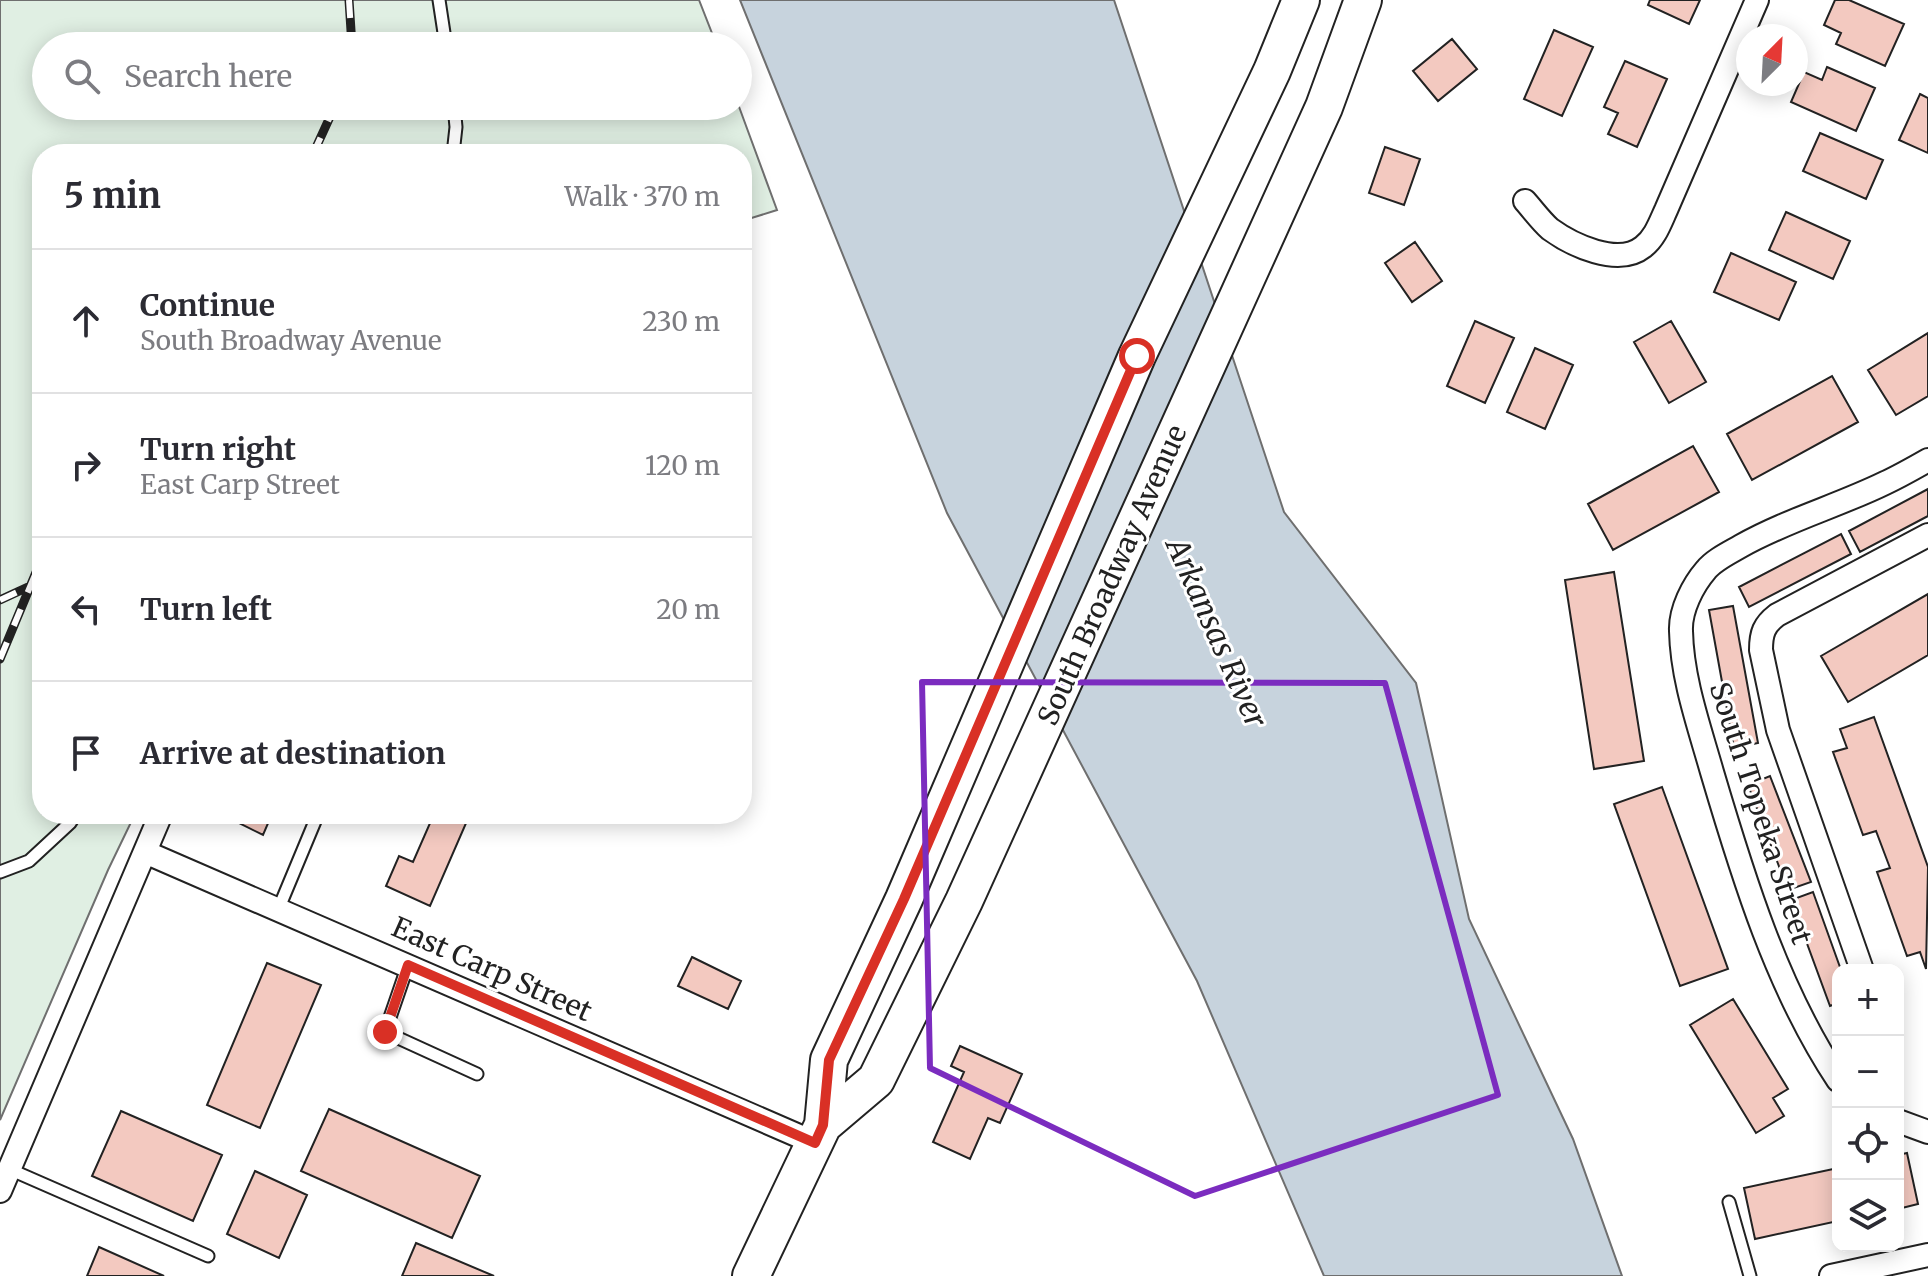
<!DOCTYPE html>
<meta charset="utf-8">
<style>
body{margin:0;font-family:Merriweather,serif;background:#f2f2f3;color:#2b2b33}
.controls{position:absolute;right:24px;bottom:24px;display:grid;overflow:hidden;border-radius:16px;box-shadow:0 4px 20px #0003}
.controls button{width:72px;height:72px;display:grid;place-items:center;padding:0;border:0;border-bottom:2px solid #e1e1e2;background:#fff;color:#2b2b33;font:40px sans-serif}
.compass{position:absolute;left:1736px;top:24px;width:72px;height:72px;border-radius:50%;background:#fff;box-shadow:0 4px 20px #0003;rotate:24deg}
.stop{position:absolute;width:24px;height:24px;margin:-18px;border:6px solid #d93025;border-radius:50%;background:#fff}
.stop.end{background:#d93025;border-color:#fff;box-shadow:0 2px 8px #0008}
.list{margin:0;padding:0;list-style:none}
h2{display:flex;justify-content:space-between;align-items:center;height:104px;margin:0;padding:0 32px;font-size:34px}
h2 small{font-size:26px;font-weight:400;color:#7c7c81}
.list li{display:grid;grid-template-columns:52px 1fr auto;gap:24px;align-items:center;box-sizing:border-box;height:144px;padding:0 32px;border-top:2px solid #e1e1e2}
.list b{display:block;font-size:30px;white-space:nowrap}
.list p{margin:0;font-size:26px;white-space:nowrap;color:#7c7c81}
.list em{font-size:26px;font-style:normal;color:#7c7c81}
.icon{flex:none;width:44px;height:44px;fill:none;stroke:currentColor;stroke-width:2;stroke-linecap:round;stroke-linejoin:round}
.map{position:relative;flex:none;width:1928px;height:1276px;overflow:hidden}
.search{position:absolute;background:#fff;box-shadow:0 4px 20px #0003;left:32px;top:32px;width:720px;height:88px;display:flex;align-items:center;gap:20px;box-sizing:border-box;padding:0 28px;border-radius:44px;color:#7c7c81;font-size:30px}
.panel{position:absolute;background:#fff;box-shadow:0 4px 20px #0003;left:32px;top:144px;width:720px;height:680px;border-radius:32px}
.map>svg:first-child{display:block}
.green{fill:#e0efe3;stroke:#6f6f6f;stroke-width:2}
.water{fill:#c7d3dd;stroke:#6f6f6f;stroke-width:2}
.building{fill:#f3c9c0;stroke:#222;stroke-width:2}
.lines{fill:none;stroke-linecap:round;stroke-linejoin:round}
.lane-casing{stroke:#222;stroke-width:15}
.street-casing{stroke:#222;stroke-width:26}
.primary-casing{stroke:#222;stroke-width:40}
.lane{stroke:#fff;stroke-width:11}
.street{stroke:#fff;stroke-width:22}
.primary{stroke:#fff;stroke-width:36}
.rail-casing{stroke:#222;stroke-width:9}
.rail{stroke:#fff;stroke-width:6;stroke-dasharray:18;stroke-linecap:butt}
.route{stroke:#d93025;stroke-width:10}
.marked{fill:none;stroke:#7b2cbf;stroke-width:6;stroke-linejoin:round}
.labels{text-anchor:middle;stroke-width:6;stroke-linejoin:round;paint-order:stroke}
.street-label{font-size:28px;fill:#222;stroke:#fff}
.water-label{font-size:30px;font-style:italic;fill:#222;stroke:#fff}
</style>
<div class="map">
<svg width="1928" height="1276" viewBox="0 0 1928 1276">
<rect width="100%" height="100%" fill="#fff"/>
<path class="green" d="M0 0H699L717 46H46V106H738V104L777 210 742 221V154H42V814H135L108 870 0 1120Z"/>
<path class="water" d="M740 0H1114L1284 512 1416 683 1469 919 1573 1139 1622 1276H1324L1197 981 947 513Z"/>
<path class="building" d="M1650 0H1700L1689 24 1648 5Z
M1835 0H1849L1904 24 1885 66 1836 44 1841 33 1824 25Z
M1554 30 1593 47 1562 116 1524 99Z
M1452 39 1477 69 1438 101 1413 71Z
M1625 61 1667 79 1637 147 1608 134 1618 113 1604 107Z
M1827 67 1875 88 1856 131 1791 102 1804 72 1822 80Z
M1920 94 1928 98V153L1899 140Z
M1820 133 1883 160 1866 199 1803 171Z
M1385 147 1420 159 1404 205 1369 193Z
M1786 212 1850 241 1833 279 1769 250Z
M1415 242 1442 281 1412 302 1385 263Z
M1731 253 1796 282 1779 320 1714 292Z
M1475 321 1514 338 1485 403 1447 386Z
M1671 321 1706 382 1669 403 1634 342Z
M1928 333V396L1896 415 1868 370Z
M1535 348 1573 365 1545 429 1507 412Z
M1832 376 1858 422 1752 480 1727 434Z
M1693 446 1719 492 1613 550 1588 504Z
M1928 489V516L1860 552 1849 531Z
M1841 534 1851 554 1749 607 1739 587Z
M1614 572 1644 761 1594 769 1565 580Z
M1928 594V655L1848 702 1821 656Z
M1733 606 1758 743 1734 748 1709 610Z
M1874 717 1928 867 1926 969 1920 952 1907 956 1877 872 1890 868 1876 831 1863 835 1833 752 1847 748 1840 729Z
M1770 776 1811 882 1788 890 1748 785Z
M1662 787 1728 969 1680 986 1614 804Z
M221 814H272L263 835Z
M434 814H470L430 906 386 886 399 856 413 862Z
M1813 892 1841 970H1838V1003L1830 1006 1791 900Z
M692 957 741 981 728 1009 678 986Z
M267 963 321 985 260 1128 207 1105Z
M1733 999 1788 1089 1773 1098 1784 1116 1756 1133 1690 1025Z
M960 1046 1022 1074 1000 1123 988 1118 970 1159 933 1142 964 1072 951 1066Z
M329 1109 480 1176 452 1238 301 1171Z
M121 1111 222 1155 193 1221 92 1176Z
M1907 1153 1918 1204 1898 1209V1155Z
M1838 1168V1221L1755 1239 1744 1188Z
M255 1171 307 1195 279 1258 227 1234Z
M416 1243 494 1276H402Z
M99 1247 164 1276H87Z"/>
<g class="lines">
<g class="lane-casing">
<path id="lane" d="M439 0 446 46
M453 154 456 127 454 106
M0 872 29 861 70 823 76 814
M278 910 318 814
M408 965 385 1032 477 1074
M9 1169 208 1256
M1729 1202 1750 1276"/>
</g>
<g class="street-casing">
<path id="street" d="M1525 201C1533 210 1541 221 1550 229 1572 245 1618 267 1643 247 1655 238 1660 223 1666 210L1757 0
M145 852 815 1143
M1862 970 1778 730 1761 650C1761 633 1764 625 1777 615L1928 535
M1838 1080C1777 988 1743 877 1712 772 1699 726 1682 679 1681 631 1680 610 1693 585 1706 570 1714 560 1729 553 1741 546 1787 520 1838 506 1885 483 1900 476 1914 468 1928 460
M1898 1121 1928 1132
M0 1191 161 814
M1831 1276 1928 1255"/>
</g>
<g class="primary-casing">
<path id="primary" d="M823 1125 876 1080 964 901 1324 107 1363 0
M751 1276 823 1125 829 1060 904 899 1137 356 1272 71 1301 0"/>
</g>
<use href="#lane" class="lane"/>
<use href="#street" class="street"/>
<use href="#primary" class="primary"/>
<g class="rail-casing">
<path id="rail" d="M349 0 352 46
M313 154 335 106
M0 600 28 587
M0 659 42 558"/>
</g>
<use href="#rail" class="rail"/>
</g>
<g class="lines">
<path class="route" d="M385 1032 408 965 815 1143 823 1125 829 1060 904 899 1137 356"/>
</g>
<path class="marked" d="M922 682 1385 683 1498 1095 1195 1196 930 1068Z"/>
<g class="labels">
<g class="street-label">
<text transform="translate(1112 575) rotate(-66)" y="10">South Broadway Avenue</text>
<text transform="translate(1761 813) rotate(72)" y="10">South Topeka Street</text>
<text transform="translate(492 969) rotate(24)" y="10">East Carp Street</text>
</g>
<g class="water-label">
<text transform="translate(1216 633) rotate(66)" y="10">Arkansas River</text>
</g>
</g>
</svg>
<div class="controls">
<button>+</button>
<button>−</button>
<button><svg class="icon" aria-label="locate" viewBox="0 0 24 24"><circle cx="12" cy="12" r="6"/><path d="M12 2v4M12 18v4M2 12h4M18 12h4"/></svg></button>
<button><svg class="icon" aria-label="layers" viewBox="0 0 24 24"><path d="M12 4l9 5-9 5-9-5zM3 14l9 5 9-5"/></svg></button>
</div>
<svg class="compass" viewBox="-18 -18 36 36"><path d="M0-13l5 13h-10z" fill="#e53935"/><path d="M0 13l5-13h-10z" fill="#7c7c81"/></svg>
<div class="stop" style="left:1137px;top:356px"></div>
<div class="stop end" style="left:385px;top:1032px"></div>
<div class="search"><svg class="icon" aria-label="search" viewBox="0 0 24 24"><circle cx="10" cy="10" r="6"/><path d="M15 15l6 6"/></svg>Search here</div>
<section class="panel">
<h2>5 min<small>Walk · 370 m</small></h2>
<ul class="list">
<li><svg class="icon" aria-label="ahead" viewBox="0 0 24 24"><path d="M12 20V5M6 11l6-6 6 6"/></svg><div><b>Continue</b><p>South Broadway Avenue</p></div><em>230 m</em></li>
<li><svg class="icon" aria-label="right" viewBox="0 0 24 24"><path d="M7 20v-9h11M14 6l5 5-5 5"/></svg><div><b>Turn right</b><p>East Carp Street</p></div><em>120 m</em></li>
<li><svg class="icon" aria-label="left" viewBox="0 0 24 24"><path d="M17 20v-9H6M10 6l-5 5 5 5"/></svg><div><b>Turn left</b></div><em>20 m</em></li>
<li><svg class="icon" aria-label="arrive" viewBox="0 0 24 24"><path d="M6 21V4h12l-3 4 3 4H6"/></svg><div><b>Arrive at destination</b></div></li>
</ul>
</section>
</div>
